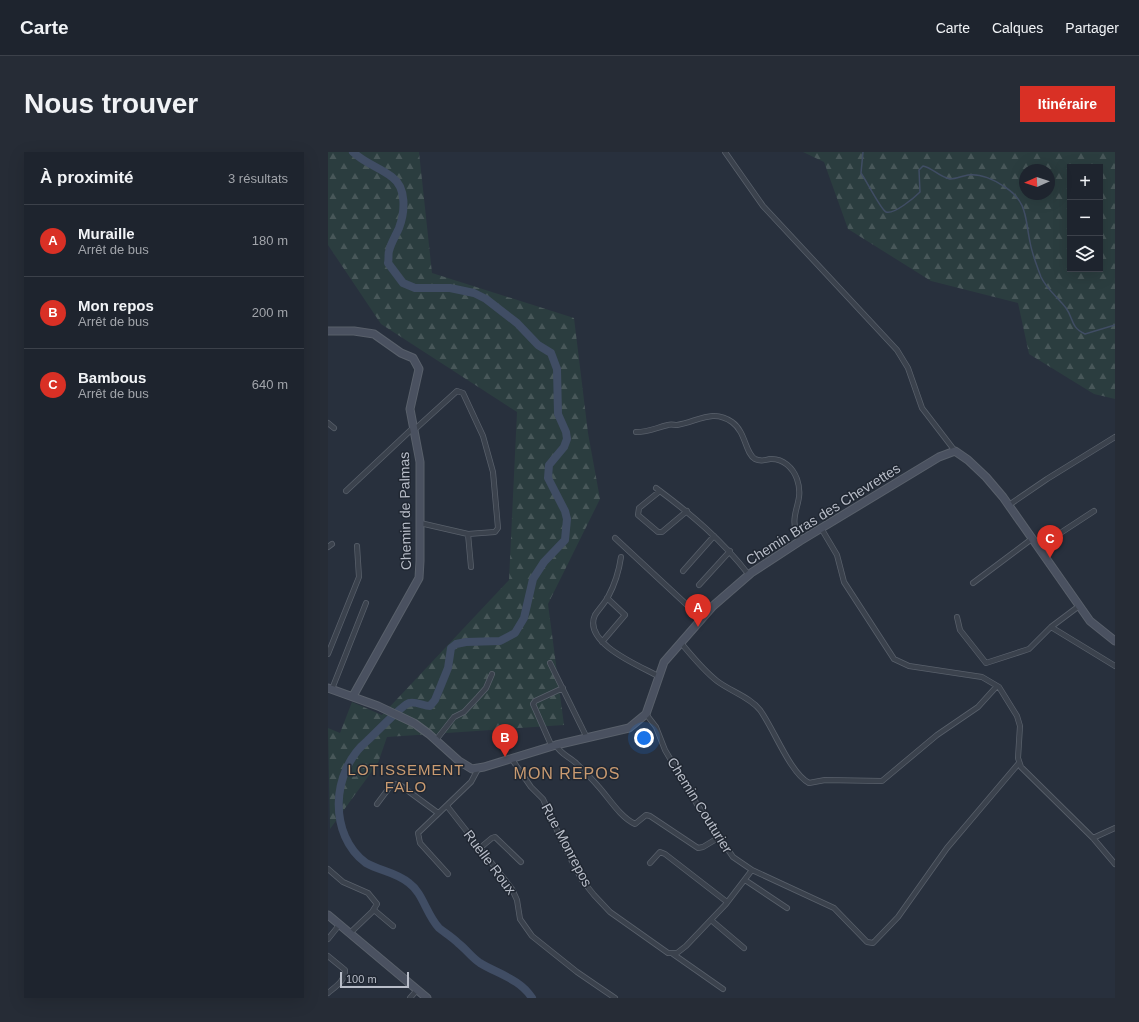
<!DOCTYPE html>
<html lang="fr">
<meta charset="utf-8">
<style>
body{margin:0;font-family:Arial,sans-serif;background:#262c36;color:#f1f3f6}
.controls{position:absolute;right:12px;top:12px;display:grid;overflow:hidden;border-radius:0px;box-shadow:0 4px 16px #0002}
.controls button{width:36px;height:36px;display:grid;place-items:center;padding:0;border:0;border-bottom:1px solid #3c414a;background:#1e242e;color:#f1f3f6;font:20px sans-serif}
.compass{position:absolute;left:691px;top:12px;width:36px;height:36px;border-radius:50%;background:#1e242e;box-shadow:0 4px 16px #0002;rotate:267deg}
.scale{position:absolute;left:12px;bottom:10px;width:69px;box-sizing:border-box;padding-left:4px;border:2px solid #b8bdc8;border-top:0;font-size:11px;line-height:14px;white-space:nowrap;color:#b8bdc8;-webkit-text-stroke:3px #202732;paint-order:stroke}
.you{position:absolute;left:316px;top:586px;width:14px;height:14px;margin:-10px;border:3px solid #fff;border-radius:50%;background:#1a73e8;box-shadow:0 0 0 6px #1a73e833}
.badge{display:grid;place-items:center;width:26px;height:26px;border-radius:50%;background:#d93025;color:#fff;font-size:13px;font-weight:700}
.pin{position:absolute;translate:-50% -33px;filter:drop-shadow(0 1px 2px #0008)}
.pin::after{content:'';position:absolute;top:21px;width:14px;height:12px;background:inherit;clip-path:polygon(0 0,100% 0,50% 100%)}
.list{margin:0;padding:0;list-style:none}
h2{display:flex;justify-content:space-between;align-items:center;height:52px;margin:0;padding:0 16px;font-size:17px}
h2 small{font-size:13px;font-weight:400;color:#a1a4aa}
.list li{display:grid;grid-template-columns:26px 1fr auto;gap:12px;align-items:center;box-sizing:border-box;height:72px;padding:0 16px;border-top:1px solid #3c414a}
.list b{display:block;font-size:15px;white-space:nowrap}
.list p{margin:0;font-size:13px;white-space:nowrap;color:#a1a4aa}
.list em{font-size:13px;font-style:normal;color:#a1a4aa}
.icon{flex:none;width:22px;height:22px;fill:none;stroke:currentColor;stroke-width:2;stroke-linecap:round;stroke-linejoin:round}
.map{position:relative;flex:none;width:787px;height:846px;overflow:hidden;border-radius:0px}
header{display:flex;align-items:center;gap:24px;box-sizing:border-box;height:56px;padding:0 20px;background:#1e242e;border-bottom:1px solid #3c414a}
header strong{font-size:19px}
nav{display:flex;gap:22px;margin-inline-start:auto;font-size:14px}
.intro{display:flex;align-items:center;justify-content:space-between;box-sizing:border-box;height:96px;padding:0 24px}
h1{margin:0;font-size:28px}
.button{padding:10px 18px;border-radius:0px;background:#d93025;color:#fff;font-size:14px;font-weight:700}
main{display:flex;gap:24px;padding:0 24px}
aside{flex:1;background:#1e242e;border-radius:0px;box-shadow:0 4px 16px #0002}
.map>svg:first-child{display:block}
.forest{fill:url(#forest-firs);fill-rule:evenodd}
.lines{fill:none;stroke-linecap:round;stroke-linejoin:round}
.stream{stroke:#404d64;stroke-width:1.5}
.river{stroke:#404d64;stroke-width:8}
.street-casing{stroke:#59606b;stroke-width:6}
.secondary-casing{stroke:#59606b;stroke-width:9}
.street{stroke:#3b424d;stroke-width:4.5}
.secondary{stroke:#4a5160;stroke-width:7}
.labels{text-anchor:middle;stroke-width:3;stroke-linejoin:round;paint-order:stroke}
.street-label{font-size:14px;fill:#b8bdc8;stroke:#202732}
.neighbourhood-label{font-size:15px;letter-spacing:1px;fill:#ca9b71;stroke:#202732}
.quarter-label{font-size:16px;letter-spacing:1px;fill:#ca9b71;stroke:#202732}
</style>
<header>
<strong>Carte</strong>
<nav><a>Carte</a><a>Calques</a><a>Partager</a></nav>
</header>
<div class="intro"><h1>Nous trouver</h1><a class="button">Itinéraire</a></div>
<main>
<aside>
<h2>À proximité<small>3 résultats</small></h2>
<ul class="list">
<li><span class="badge">A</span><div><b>Muraille</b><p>Arrêt de bus</p></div><em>180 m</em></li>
<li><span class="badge">B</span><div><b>Mon repos</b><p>Arrêt de bus</p></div><em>200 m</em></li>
<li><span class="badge">C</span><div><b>Bambous</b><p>Arrêt de bus</p></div><em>640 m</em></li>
</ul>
</aside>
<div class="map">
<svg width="787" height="846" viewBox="0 0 787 846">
<defs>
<pattern id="forest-firs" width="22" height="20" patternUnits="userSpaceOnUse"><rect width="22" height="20" fill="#2b3d3f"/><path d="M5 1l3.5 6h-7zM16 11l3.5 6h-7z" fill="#485759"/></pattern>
</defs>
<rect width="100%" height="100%" fill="#28303d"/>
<path class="forest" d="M0 0H91L104 121 246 166 260 281 272 347 220 452 236 573 59 585 50 611 2 677 0 576 12 581 24 550 54 563 181 428 189 260 53 172 0 93Z
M475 0H787V247L766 242 701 202 690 151 603 129 520 77 496 10ZM742 15H772V117H742ZM697 18H721V42H697Z"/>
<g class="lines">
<path class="stream" d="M535 0 533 21C538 28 553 58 558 60 566 63 587 45 592 40L591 18 595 14C605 16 611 25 622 27 628 27 634 24 640 23 652 21 667 28 677 35 700 50 697 67 702 90 704 102 709 114 713 125 719 138 730 145 738 156 746 167 742 175 757 182L787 173"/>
<path class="river" d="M25 0C36 11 51 15 64 25 79 36 77 60 71 76 68 83 63 91 61 99 60 102 61 107 60 111L75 131 87 136H122L146 141 158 147 189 171 210 193 223 201 229 217 230 262 238 280 239 287 236 295 221 313 220 326 237 359 239 367 237 388 216 410 205 427 196 466 187 481 172 489 138 490 128 492 123 496 120 516 107 548 102 554C95 554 88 549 81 551 75 552 47 582 39 589 3 619 0 683 38 711 52 719 68 720 81 731 95 741 98 762 111 776 117 781 124 785 130 791 138 797 143 805 152 811 170 822 192 827 204 846"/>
<g class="street-casing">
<path id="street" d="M397 0 435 54 569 198 580 216 594 256 627 299
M0 271 6 276
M85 279 129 239 135 241 155 284 165 320 170 376 167 380 140 382 92 371
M308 280C322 280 327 276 340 273 343 272 346 273 349 273 369 270 385 256 404 270 418 280 417 301 427 307 433 310 437 308 442 307 455 306 465 316 469 327 478 353 457 361 472 389
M328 336C363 362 394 388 421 423
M18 339 85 276
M332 339 311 356 310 363 330 380H334L359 359
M681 353 719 327 787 285
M493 376 509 403 516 430 566 507 581 514 654 525 671 535 689 564 692 574 690 606 693 615 765 686 787 712
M140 382 143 415
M287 386 373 466
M0 395 4 392
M711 395 766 359
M293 405C291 419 287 432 280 445 276 452 271 457 267 463 254 491 312 514 330 524
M355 419 386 384
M645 431 705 386
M371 433 402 399
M629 465 632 478 658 511 701 497 723 475 751 454
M723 475 787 514
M274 490 297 463 279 446
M353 491C364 504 375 518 389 529 402 539 422 545 432 558 446 577 462 621 481 631L497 628 554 629 609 583 650 555 669 534
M0 502 31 425 29 394
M222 511 259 586
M4 537 38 451
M318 562 328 575 337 598 370 654 405 705 424 718 506 756 539 790 545 791 547 789 570 765 619 696 691 611
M108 588 126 565 136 560 150 545 158 536 164 522
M228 593C232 602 242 605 249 612 256 619 263 626 270 634 281 646 292 665 307 672L318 663 322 664 370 696 375 695 390 686
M224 595 205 552 207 549 235 536
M183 606 203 635 215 647 237 696 254 728 266 743 282 760 340 801H349L358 794 398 752 424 718
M49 652 61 636 66 632 72 633 110 661
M119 654 184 737 189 748 192 767 204 784 249 820 287 846
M765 686 787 676
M152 696 164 686 167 685 193 710
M322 711 332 700 337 702 399 750
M0 717 15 730 40 741 49 752 44 760 22 781
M120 722 92 691 90 681 143 630 150 617
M417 728 459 756
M46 758 65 774
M383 768 416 796
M0 787 12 772
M345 802 395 837
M0 804 17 818C18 828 7 835 0 841
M82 846 89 838"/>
</g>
<g class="secondary-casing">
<path id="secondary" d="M0 179H26L46 182 73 201 85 206 91 217 82 257 92 310V409L91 426 25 544
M0 536 50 554 86 571 101 582 131 609 144 617 156 615 228 593 301 576 318 562 336 510 385 454 423 421 472 389 611 305 627 299 640 308 658 325 675 345 762 469 787 489
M0 763 99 846"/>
</g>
<use href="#street" class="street"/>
<use href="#secondary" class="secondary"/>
</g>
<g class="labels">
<g class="street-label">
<text transform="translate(77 359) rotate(-91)" y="5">Chemin de Palmas</text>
<text transform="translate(495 362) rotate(-32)" y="5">Chemin Bras des Chevrettes</text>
<text transform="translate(372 653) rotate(58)" y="5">Chemin Couturier</text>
<text transform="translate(239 693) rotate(62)" y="5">Rue Monrepos</text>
<text transform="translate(162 710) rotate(53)" y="5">Ruelle Roux</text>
</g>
<g class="neighbourhood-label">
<text x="78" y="623">LOTISSEMENT<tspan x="78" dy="17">FALO</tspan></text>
</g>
<g class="quarter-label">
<text x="239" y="627">MON REPOS</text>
</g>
</g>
</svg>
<div class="controls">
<button>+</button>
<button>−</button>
<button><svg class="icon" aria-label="layers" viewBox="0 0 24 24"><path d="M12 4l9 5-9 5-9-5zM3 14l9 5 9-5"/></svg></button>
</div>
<svg class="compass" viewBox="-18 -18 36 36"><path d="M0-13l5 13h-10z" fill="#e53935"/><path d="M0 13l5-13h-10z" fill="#a1a4aa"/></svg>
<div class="scale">100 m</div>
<div class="you"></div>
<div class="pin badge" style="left:370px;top:475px">A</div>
<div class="pin badge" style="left:177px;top:605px">B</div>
<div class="pin badge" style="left:722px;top:406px">C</div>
</div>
</main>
